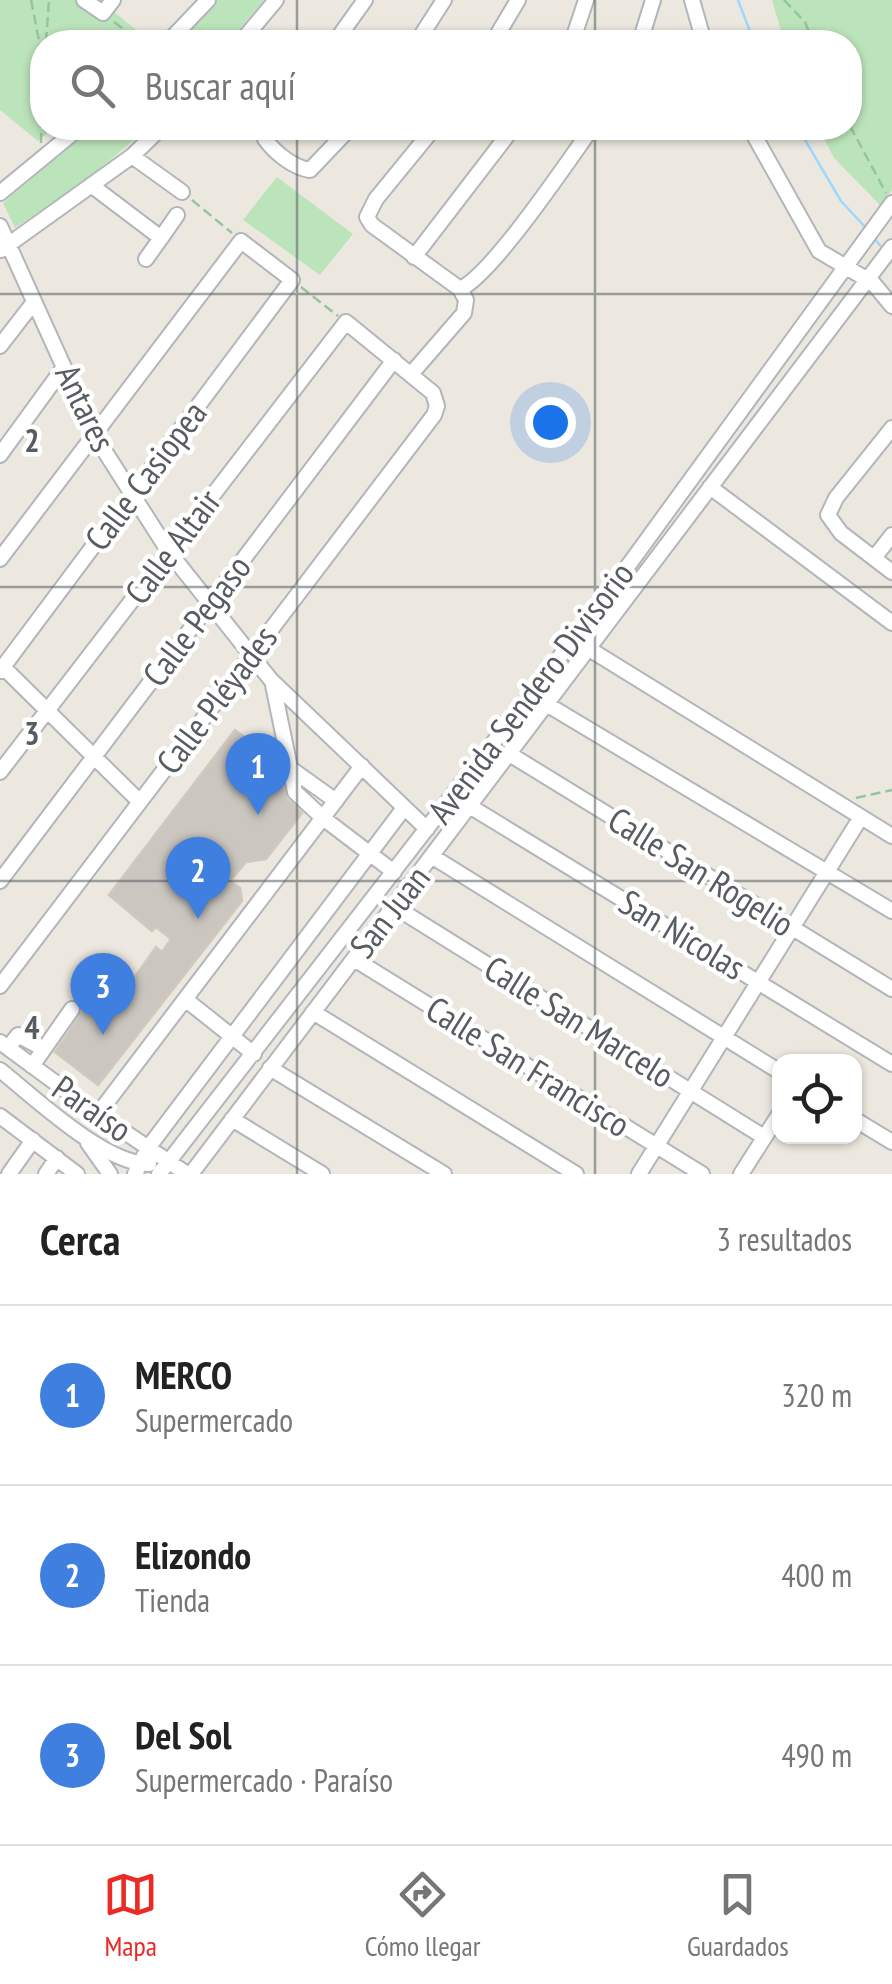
<!DOCTYPE html>
<html lang="es">
<meta charset="utf-8">
<style>
body{margin:0;font-family:"PT Sans Narrow",sans-serif;background:#f2f2f2;color:#222}
.controls{position:absolute;right:30px;bottom:30px;display:grid;overflow:hidden;border-radius:20px;box-shadow:0 2px 8px #0004}
.controls button{width:90px;height:90px;display:grid;place-items:center;padding:0;border:0;border-bottom:2px solid #e0e0e0;background:#fff;color:#222;font:50px sans-serif}
.you{position:absolute;left:550px;top:422px;width:35px;height:35px;margin:-25px;border:8px solid #fff;border-radius:50%;background:#1a73e8;box-shadow:0 0 0 15px #1a73e833}
.badge{display:grid;place-items:center;width:65px;height:65px;border-radius:50%;background:#eb2925;color:#fff;font-size:32px;font-weight:700}
.pin{position:absolute;translate:-50% -82px;filter:drop-shadow(0 2px 5px #0008)}
.pin::after{content:'';position:absolute;top:52px;width:35px;height:30px;background:inherit;clip-path:polygon(0 0,100% 0,50% 100%)}
.list{margin:0;padding:0;list-style:none}
h2{display:flex;justify-content:space-between;align-items:center;height:130px;margin:0;padding:0 40px;font-size:42px}
h2 small{font-size:32px;font-weight:400;color:#767676}
.list li{display:grid;grid-template-columns:65px 1fr auto;gap:30px;align-items:center;box-sizing:border-box;height:180px;padding:0 40px;border-top:2px solid #e0e0e0}
.list b{display:block;font-size:38px;white-space:nowrap}
.list p{margin:0;font-size:32px;white-space:nowrap;color:#767676}
.list em{font-size:32px;font-style:normal;color:#767676}
.icon{flex:none;width:55px;height:55px;fill:none;stroke:currentColor;stroke-width:2;stroke-linecap:round;stroke-linejoin:round}
.map{position:relative;flex:none;width:892px;height:1174px;overflow:hidden}
.search{position:absolute;background:#fff;box-shadow:0 2px 8px #0004;left:30px;right:30px;top:30px;height:110px;display:flex;align-items:center;gap:25px;box-sizing:border-box;padding:0 35px;border-radius:40px;color:#767676;font-size:38px}
.sheet{height:670px;background:#fff}
nav{display:flex;justify-content:space-around;align-items:center;box-sizing:border-box;height:140px;border-top:2px solid #e0e0e0;background:#fff;font-size:28px;color:#767676}
nav a{display:grid;justify-items:center;gap:5px}
nav .on{color:#eb2925}
.map>svg:first-child{display:block}
.green{fill:#bce4ba}
.lines{fill:none;stroke-linecap:round;stroke-linejoin:round}
.stream{stroke:#9bd9ff;stroke-width:2.5}
.building{fill:#cbc6c0;stroke:#d0c9bd;stroke-width:2.5}
.minor-casing{stroke:#b2b6ba;stroke-width:18}
.path{stroke:#93c59f;stroke-width:2.5;stroke-dasharray:10 5;stroke-linecap:butt}
.minor{stroke:#fff;stroke-width:14}
.grid{fill:none;stroke:#585c61;stroke-width:2.5;stroke-opacity:0.55}
.labels{text-anchor:middle;stroke-width:9;stroke-linejoin:round;paint-order:stroke}
.street-label{font-size:35px;fill:#585c61;stroke:#fff}
.grid-label{font-size:32px;text-anchor:middle;font-weight:bold;fill:#585c61;stroke:#fff;stroke-width:9;stroke-linejoin:round;paint-order:stroke}
</style>
<div class="map">
<svg width="892" height="1174" viewBox="0 0 892 1174">
<rect width="100%" height="100%" fill="#ece8df"/>
<path class="green" d="M0 0H83L113 11 151 42H42V128H54L38 141 0 110Z
M216 0H264L229 42H178Z
M772 0H892V190L881 206 834 158 818 128H850V42H784Z
M92 128H148L85 181 15 228 3 203Z
M277 177 353 234 320 275 243 220Z"/>
<g class="lines">
<path class="stream" d="M738 0 754 42
M798 128 841 201 865 227
M873 237 884 250"/>
</g>
<path class="building" d="M235 730 262 750 252 763 283 786 287 799 302 813 266 859 246 862 230 881 240 888 242 901 98 1085 55 1052 102 983 120 998 156 947 162 952 171 939 156 927 152 931 109 895Z"/>
<g class="lines">
<g class="minor-casing">
<path id="minor" d="M84 0 103 13 113 0
M692 0 704 42
M168 42 208 0
M241 42 276 0
M335 42 365 0
M417 42 444 0
M493 42 518 0
M572 42 586 0
M640 42 653 0
M268 128 265 139C275 153 294 168 310 170L350 128
M434 128 376 199 367 217 372 225 460 289
M750 128 819 251 873 283 892 306
M132 156 182 192
M91 185 161 238 177 215
M0 193 79 128
M0 226 95 436 169 552 271 680 427 829
M1 250 132 156 161 128
M414 257 513 128
M146 259 161 238
M460 289C492 275 568 161 592 128
M0 346 34 302
M412 373 464 313 466 300 460 289
M892 428 836 498 828 515 841 533 892 572
M0 455 64 367
M710 487 892 623
M874 558 892 535
M0 559 241 241 292 280 0 671
M573 639 892 836
M3 667 140 802
M273 685 295 792 323 818 394 872
M548 705 892 911
M511 755 892 989
M287 766 336 801
M0 772 346 322 433 393 437 406 434 415 0 986
M471 807 892 1064
M433 857 780 1072
M0 881 394 360
M395 907 764 1137
M354 959 702 1174
M185 999 254 1054
M313 1012 576 1174
M0 1042 98 1114 187 1174
M8 1048 18 1035 44 1049
M32 1066 72 1009
M270 1068 444 1174
M0 1070C34 1097 104 1164 149 1164
M98 1114 362 766
M0 1116 77 1174
M232 1119 322 1174
M854 1119 892 1142
M88 1143 110 1174
M9 1174 33 1140
M46 1174 57 1158
M135 1174 148 1148 404 808
M159 1174 593 614 892 203
M191 1174 892 247
M639 1174 861 817
M741 1174 780 1113"/>
</g>
<path class="path" d="M31 0 42 56
M784 0 805 22 813 42
M114 22 141 42
M46 42 49 0
M850 126 886 193
M41 143 42 86
M192 200 232 233
M301 287 338 316
M856 798 892 790"/>
<use href="#minor" class="minor"/>
</g>
<path class="grid" d="M297 0V42M595 0V42M297 128V1174M595 128V1174M0 294H892M0 587H892M0 881H892"/>
<g class="labels">
<g class="street-label">
<text transform="translate(85 408) rotate(64)" y="12">Antares</text>
<text transform="translate(146 476) rotate(-53)" y="12">Calle Casiopea</text>
<text transform="translate(173 547) rotate(-53)" y="12">Calle Altair</text>
<text transform="translate(197 621) rotate(-53)" y="12">Calle Pegaso</text>
<text transform="translate(531 693) rotate(-53)" y="12">Avenida Sendero Divisorio</text>
<text transform="translate(217 700) rotate(-53)" y="12">Calle Pléyades</text>
<text transform="translate(701 872) rotate(32)" y="12">Calle San Rogelio</text>
<text transform="translate(390 912) rotate(-52)" y="12">San Juan</text>
<text transform="translate(682 935) rotate(31)" y="12">San Nicolas</text>
<text transform="translate(579 1022) rotate(32)" y="12">Calle San Marcelo</text>
<text transform="translate(528 1067) rotate(32)" y="12">Calle San Francisco</text>
<text transform="translate(92 1109) rotate(35)" y="12">Paraíso</text>
</g>
</g>
<g class="grid-label">
<text x="32" y="452">2</text>
<text x="32" y="745">3</text>
<text x="32" y="1039">4</text>
</g>
</svg>
<div class="controls">
<button><svg class="icon" aria-label="locate" viewBox="0 0 24 24"><circle cx="12" cy="12" r="6"/><path d="M12 2v4M12 18v4M2 12h4M18 12h4"/></svg></button>
</div>
<div class="you"></div>
<div class="pin badge" style="left:258px;top:815px;background:#3f7fe0">1</div>
<div class="pin badge" style="left:198px;top:919px;background:#3f7fe0">2</div>
<div class="pin badge" style="left:103px;top:1035px;background:#3f7fe0">3</div>
<div class="search"><svg class="icon" aria-label="search" viewBox="0 0 24 24"><circle cx="10" cy="10" r="6"/><path d="M15 15l6 6"/></svg>Buscar aquí</div>
</div>
<section class="sheet">
<h2>Cerca<small>3 resultados</small></h2>
<ul class="list">
<li><span class="badge" style="background:#3f7fe0">1</span><div><b>MERCO</b><p>Supermercado</p></div><em>320 m</em></li>
<li><span class="badge" style="background:#3f7fe0">2</span><div><b>Elizondo</b><p>Tienda</p></div><em>400 m</em></li>
<li><span class="badge" style="background:#3f7fe0">3</span><div><b>Del Sol</b><p>Supermercado · Paraíso</p></div><em>490 m</em></li>
</ul>
</section>
<nav>
<a class="on"><svg class="icon" aria-label="map" viewBox="0 0 24 24"><path d="M3 6l6-2 6 2 6-2v14l-6 2-6-2-6 2zM9 4v14M15 6v14"/></svg>Mapa</a>
<a><svg class="icon" aria-label="directions" viewBox="0 0 24 24"><path d="M12 3l9 9-9 9-9-9zM9 14v-3h6M13 9l2 2-2 2"/></svg>Cómo llegar</a>
<a><svg class="icon" aria-label="saved" viewBox="0 0 24 24"><path d="M7 4h10v16l-5-4-5 4z"/></svg>Guardados</a>
</nav>
